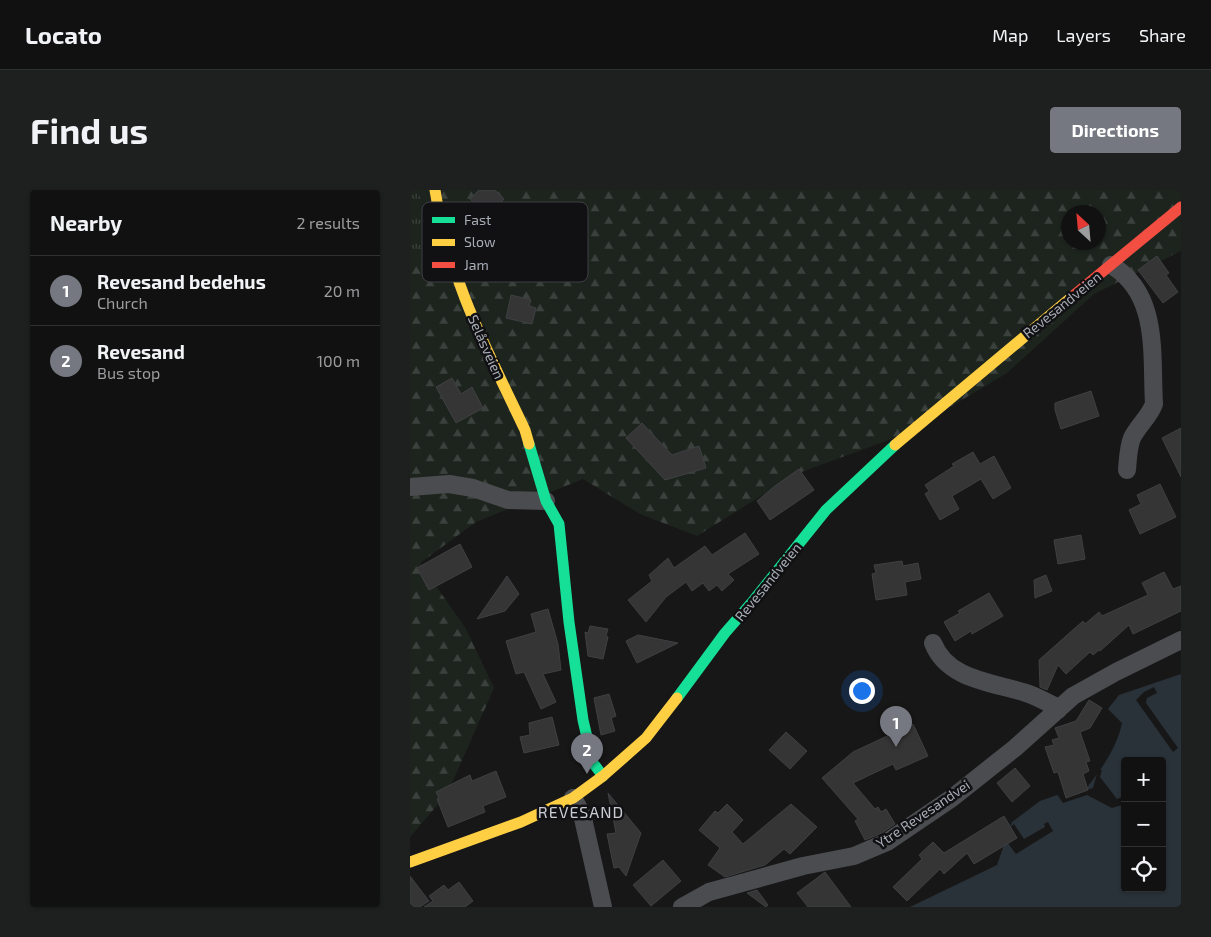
<!DOCTYPE html>
<meta charset="utf-8">
<style>
body{margin:0;font-family:"Exo 2",sans-serif;background:#1e1f1f;color:#f1f3f6}
.controls{position:absolute;right:15px;bottom:15px;display:grid;overflow:hidden;border-radius:5px;box-shadow:0 1px 4px #0004}
.controls button{width:45px;height:45px;display:grid;place-items:center;padding:0;border:0;border-bottom:1px solid #303131;background:#111;color:#f1f3f6;font:25px sans-serif}
.compass{position:absolute;left:651px;top:15px;width:45px;height:45px;border-radius:50%;background:#111;box-shadow:0 1px 4px #0004;rotate:334deg}
.you{position:absolute;left:451px;top:500px;width:18px;height:18px;margin:-12px;border:4px solid #fff;border-radius:50%;background:#1a73e8;box-shadow:0 0 0 8px #1a73e833}
.badge{display:grid;place-items:center;width:32px;height:32px;border-radius:50%;background:#757880;color:#fff;font-size:16px;font-weight:700}
.pin{position:absolute;translate:-50% -41px;filter:drop-shadow(0 1px 2px #0008)}
.pin::after{content:'';position:absolute;top:26px;width:18px;height:15px;background:inherit;clip-path:polygon(0 0,100% 0,50% 100%)}
.list{margin:0;padding:0;list-style:none}
h2{display:flex;justify-content:space-between;align-items:center;height:65px;margin:0;padding:0 20px;font-size:21px}
h2 small{font-size:16px;font-weight:400;color:#9c9d9f}
.list li{display:grid;grid-template-columns:32px 1fr auto;gap:15px;align-items:center;box-sizing:border-box;height:70px;padding:0 20px;border-top:1px solid #303131}
.list b{display:block;font-size:19px;white-space:nowrap}
.list p{margin:0;font-size:16px;white-space:nowrap;color:#9c9d9f}
.list em{font-size:16px;font-style:normal;color:#9c9d9f}
.icon{flex:none;width:28px;height:28px;fill:none;stroke:currentColor;stroke-width:2;stroke-linecap:round;stroke-linejoin:round}
.map{position:relative;flex:none;width:771px;height:717px;overflow:hidden;border-radius:5px}
header{display:flex;align-items:center;gap:30px;box-sizing:border-box;height:70px;padding:0 25px;background:#111;border-bottom:1px solid #303131}
header strong{font-size:24px}
nav{display:flex;gap:28px;margin-inline-start:auto;font-size:18px}
.intro{display:flex;align-items:center;justify-content:space-between;box-sizing:border-box;height:120px;padding:0 30px}
h1{margin:0;font-size:35px}
.button{padding:12px 22px;border-radius:5px;background:#757880;color:#fff;font-size:18px;font-weight:700}
main{display:flex;gap:30px;padding:0 30px}
aside{flex:1;background:#111;border-radius:5px;box-shadow:0 1px 4px #0004}
.map>svg:first-child{display:block}
.forest{fill:url(#forest-firs);fill-rule:evenodd}
.park{fill:url(#park-tufts)}
.water{fill:#2a3239;fill-rule:evenodd}
.pier{fill:#171717}
.building{fill:#353536;stroke:#3f4043}
.lines{fill:none;stroke-linecap:round;stroke-linejoin:round}
.street{stroke:#4b4c50;stroke-width:18}
.fast{stroke:#16e098;stroke-width:11}
.slow{stroke:#ffcf43;stroke-width:11}
.jam{stroke:#f24e42;stroke-width:11}
.labels{text-anchor:middle;stroke-width:5;stroke-linejoin:round;paint-order:stroke}
.street-label{font-size:14px;fill:#a8adb8;stroke:#111113}
.quarter-label{font-size:16px;letter-spacing:1px;fill:#c9ccd4;stroke:#111113}
.key{fill:#111113;stroke:#3e4045;stroke-width:1}
.key-label{font-size:14px;fill:#a8adb8}
</style>
<header>
<strong>Locato</strong>
<nav><a>Map</a><a>Layers</a><a>Share</a></nav>
</header>
<div class="intro"><h1>Find us</h1><a class="button">Directions</a></div>
<main>
<aside>
<h2>Nearby<small>2 results</small></h2>
<ul class="list">
<li><span class="badge">1</span><div><b>Revesand bedehus</b><p>Church</p></div><em>20 m</em></li>
<li><span class="badge">2</span><div><b>Revesand</b><p>Bus stop</p></div><em>100 m</em></li>
</ul>
</aside>
<div class="map">
<svg width="771" height="717" viewBox="0 0 771 717">
<defs>
<pattern id="forest-firs" width="22" height="20" patternUnits="userSpaceOnUse" patternTransform="scale(1.25)"><rect width="22" height="20" fill="#1d241e"/><path d="M5 1l3.5 6h-7zM16 11l3.5 6h-7z" fill="#3b413d"/></pattern>
<pattern id="park-tufts" width="24" height="20" patternUnits="userSpaceOnUse" patternTransform="scale(1.25)"><rect width="24" height="20" fill="#1d241e"/><path d="M3 7l-1-3M5 7V3M7 7l1-3M15 17l-1-3M17 17v-4M19 17l1-3" fill="none" stroke="#3b413d"/></pattern>
</defs>
<rect width="100%" height="100%" fill="#171717"/>
<path class="forest" d="M0 0H771V61L684 104 597 183 495 244 386 284 287 346 230 324 173 289 66 332 10 373 56 439 84 498 37 604 0 647ZM658 22H688V52H658Z"/>
<path class="park" d="M0 0H8L21 52 1 62 0 61Z"/>
<path class="water" d="M771 484V717H500L587 675 602 632 630 611 653 603 673 602C690 582 707 558 712 533L698 519 709 505ZM715 571H752V698H715Z"/>
<path class="pier" d="M744 497 747 503 737 508 736 513 768 558 763 562 726 510 734 502Z
M688 580H692L690 587 707 609 715 606V614L702 618 677 605 653 613 646 603 652 601 659 605 683 598Z
M638 632 643 641 606 664 594 648 597 640 604 634 614 649 635 637 634 634Z"/>
<path class="building" d="M69 0H85L94 9 77 26 90 39 74 56 59 41 57 43 46 32 64 13 60 9Z
M747 66 759 83 756 85 768 102 753 113 728 80Z
M101 105 121 110 119 116 126 118 122 134 96 128Z
M42 188 51 204 62 197 73 218 46 233 26 197Z
M681 201 689 226 651 239 645 220V213Z
M232 233 262 265 289 256 296 278 255 290 216 248Z
M771 238V287L752 248Z
M563 262 570 274 584 266 601 298 583 309 571 289 542 306 549 319 530 330 515 304 519 301 515 295 544 276 542 274Z
M389 279 404 300 360 330 347 311 365 296Z
M750 294 766 327 730 344 719 320 731 314 727 305Z
M335 343 349 364 318 384 324 390 312 401 307 395 299 401 293 393 282 401 276 392 256 407 236 432 218 410 242 391 239 385 258 368 264 378 295 356 302 365Z
M671 345 675 369 648 374 644 350Z
M50 354 62 377 19 400 7 378Z
M492 371 493 376 508 373 511 389 495 392 497 405 466 410 462 384 466 383 464 375Z
M754 382 763 399 771 396V421L723 444 719 435 690 461 689 460 683 465 680 462 656 484 648 475 637 500 630 497 629 470 673 431 675 434 689 422 692 426 738 405 732 393Z
M636 385 642 401 625 408 624 390Z
M97 386 109 404 95 421 67 429Z
M579 403 593 426 562 444 561 441 545 451 534 432 550 423 548 421Z
M138 419 148 454 151 480 133 484 146 512 131 519 114 482 106 484 96 451 126 442 121 424Z
M180 436 198 439 196 446 198 447 193 469 178 466 175 442 178 443Z
M228 445 268 453 227 473 216 451Z
M199 504 206 526 201 528 205 541 191 545 184 508Z
M679 510 692 518 680 538 670 542 680 571 676 572 679 581 673 584 678 600 656 608 648 582 644 583 635 557 644 555 642 550 649 548 645 538 666 531Z
M142 527 149 555 114 563 110 547 120 545 119 533Z
M503 534 518 566 486 580 483 574 443 593 465 619 468 617 471 622 476 619 485 634 472 643 455 650 445 631 448 629 412 588 443 562Z
M376 542 397 561 380 579 359 560Z
M605 578 620 596 602 612 587 593Z
M86 581 96 607 73 616 75 622 38 637 27 609 29 608 26 602 60 585 62 591Z
M198 603 231 643 216 686 209 677 204 678 197 644 206 643Z
M317 614 333 630 322 642 333 654 381 614 407 637 380 664 374 659 355 675 315 687 298 675 310 658 289 640 305 621 308 623Z
M594 626 607 648 564 674 557 663 534 684 530 679 497 711 483 697 512 669 509 665 523 652 534 663Z
M253 670 271 691 241 716 223 695Z
M415 682 441 717H398L387 703Z
M0 686 19 711 10 717H0Z
M49 692 63 711 55 717H14L23 711 19 706 34 695 38 700Z
M347 700 358 715 356 717 337 703Z"/>
<g class="lines">
<path class="street" d="M701 75C750 104 741 165 744 214 739 227 728 236 722 248 718 258 718 269 717 280
M0 297 39 294 63 298 98 310 136 311
M523 453C537 489 580 492 613 502 624 505 634 511 645 516L648 520
M163 608 172 624 193 717
M272 717 299 702 393 676 444 666 477 652 542 608 605 558 663 506 706 482 771 450"/>
<path class="fast" d="M119 254 136 311 149 334 159 432 173 530 183 573 193 586
M267 508 315 443 343 411 416 320 485 255"/>
<path class="slow" d="M25 0C38 87 78 162 115 240L119 254
M485 255 663 106
M0 672 111 632 163 608 193 586 236 548 267 508"/>
<path class="jam" d="M663 106 771 17"/>
</g>
<g class="labels">
<g class="street-label">
<text transform="translate(652 115) rotate(-39)" y="5">Revesandveien</text>
<text transform="translate(76 157) rotate(66)" y="5">Selåsveien</text>
<text transform="translate(358 392) rotate(-51)" y="5">Revesandveien</text>
<text transform="translate(513 624) rotate(-34)" y="5">Ytre Revesandvei</text>
</g>
<g class="quarter-label">
<text x="171" y="628">REVESAND</text>
</g>
</g>
<rect x="12" y="12" width="166" height="80" rx="8" class="key"/>
<rect x="22" y="27" width="23" height="6" fill="#16e098"/>
<rect x="22" y="49" width="23" height="7" fill="#ffcf43"/>
<rect x="22" y="72" width="23" height="6" fill="#f24e42"/>
<g class="key-label">
<text x="54" y="35">Fast</text>
<text x="54" y="57">Slow</text>
<text x="54" y="80">Jam</text>
</g>
</svg>
<div class="controls">
<button>+</button>
<button>−</button>
<button><svg class="icon" aria-label="locate" viewBox="0 0 24 24"><circle cx="12" cy="12" r="6"/><path d="M12 2v4M12 18v4M2 12h4M18 12h4"/></svg></button>
</div>
<svg class="compass" viewBox="-18 -18 36 36"><path d="M0-13l5 13h-10z" fill="#e53935"/><path d="M0 13l5-13h-10z" fill="#9c9d9f"/></svg>
<div class="you"></div>
<div class="pin badge" style="left:486px;top:557px">1</div>
<div class="pin badge" style="left:177px;top:584px">2</div>
</div>
</main>
